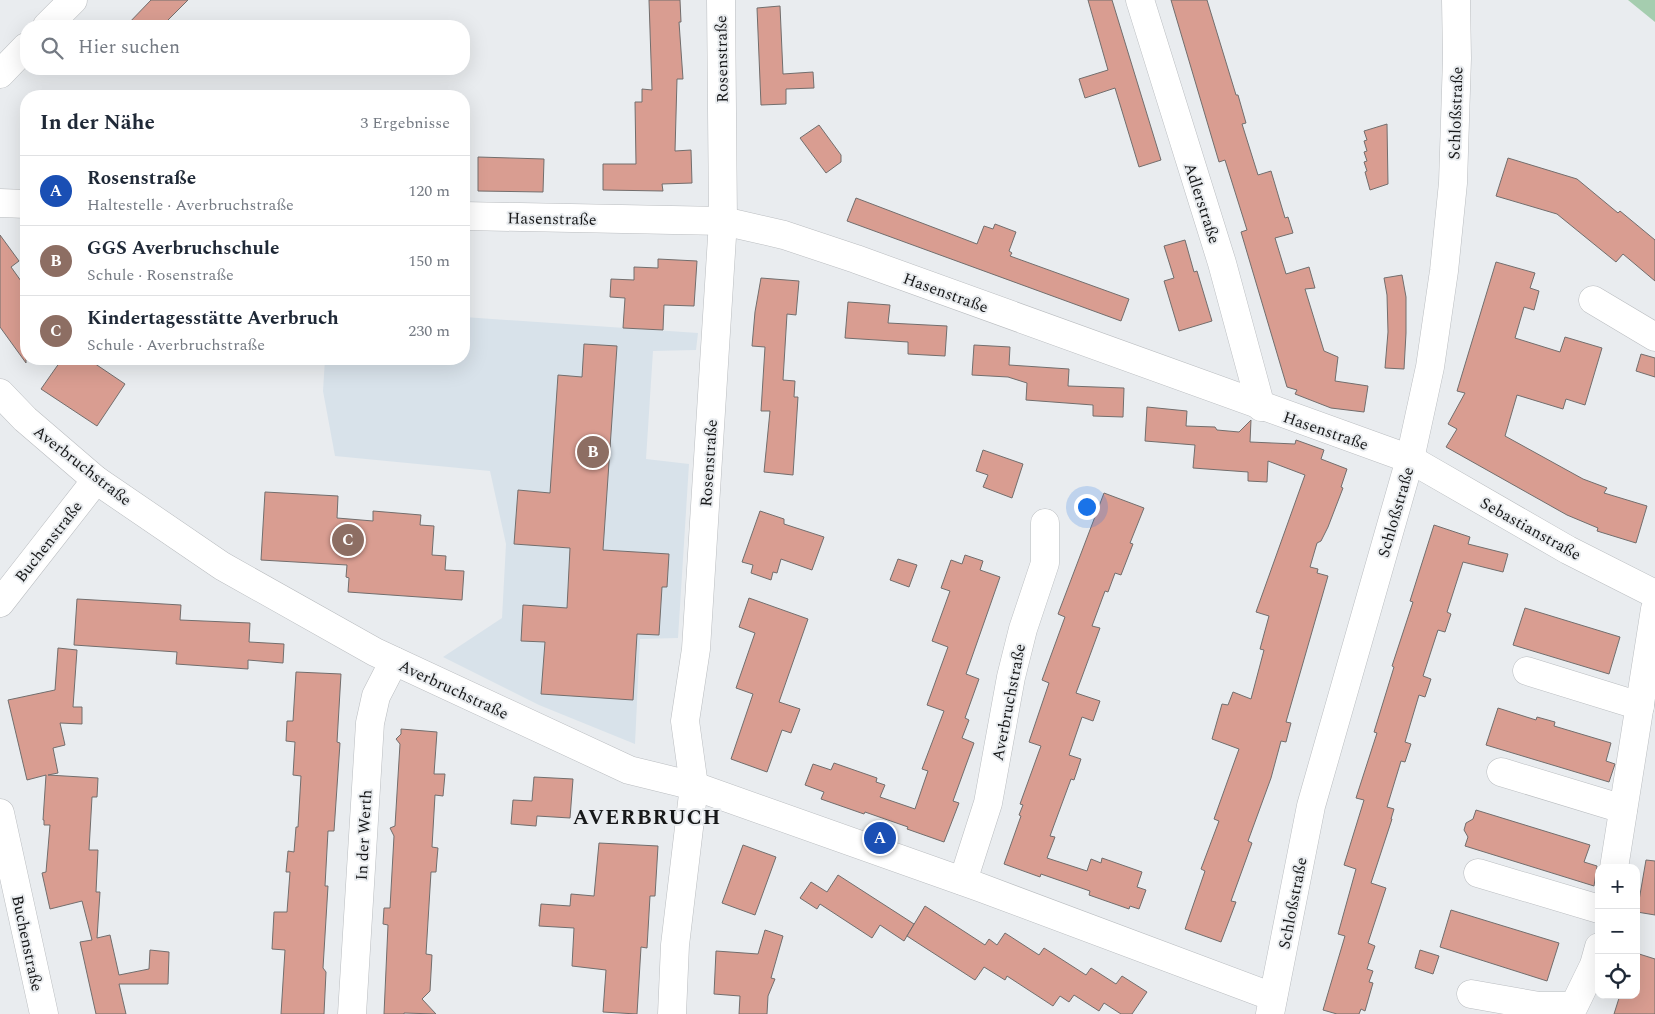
<!DOCTYPE html>
<html lang="de">
<head>
<meta charset="utf-8">
<style>
	body { margin:0; font-family:Spectral,serif; background:#f2f2f3; color:#1f2937 }
	.controls { position:absolute; right:15px; bottom:15px; display:grid; overflow:hidden; border-radius:10px; box-shadow:0 5px 20px #0002 }
	.controls button { width:45px; height:45px; display:grid; place-items:center; padding:0; border:0; border-bottom:1px solid #e0e1e3; background:#fff; color:#1f2937; font:25px sans-serif }
	.you { position:absolute; left:1086px; top:506px; width:18px; height:18px; margin:-12px; border:4px solid #fff; border-radius:50%; background:#1a73e8; box-shadow:0 0 0 8px #1a73e833 }
	.badge { display:grid; place-items:center; width:32px; height:32px; border-radius:50%; background:#0b8043; color:#fff; font-size:16px; font-weight:700 }
	.pin { position:absolute; translate:-50% -50%; border:2px solid #fff; box-shadow:0 1px 5px #0006 }
	.list { margin:0; padding:0; list-style:none }
	h2 { display:flex; justify-content:space-between; align-items:center; height:65px; margin:0; padding:0 20px; font-size:21px }
	h2 small { font-size:16px; font-weight:400; color:#747a83 }
	.list li { display:grid; grid-template-columns:32px 1fr auto; gap:15px; align-items:center; box-sizing:border-box; height:70px; padding:0 20px; border-top:1px solid #e0e1e3 }
	.list b { display:block; font-size:19px; white-space:nowrap }
	.list p { margin:0; font-size:16px; white-space:nowrap; color:#747a83 }
	.list em { font-size:16px; font-style:normal; color:#747a83 }
	.icon { flex:none; width:28px; height:28px; fill:none; stroke:currentColor; stroke-width:2; stroke-linecap:round; stroke-linejoin:round }
	.map { position:relative; flex:none; width:1655px; height:1014px; overflow:hidden }
	.search { position:absolute; background:#fff; box-shadow:0 5px 20px #0002; left:20px; top:20px; width:450px; height:55px; display:flex; align-items:center; gap:12px; box-sizing:border-box; padding:0 18px; border-radius:20px; color:#747a83; font-size:19px }
	.panel { position:absolute; background:#fff; box-shadow:0 5px 20px #0002; left:20px; top:90px; width:450px; height:275px; border-radius:20px }
	.map>svg:first-child { display:block }
</style>
</head>
<body>
<div class="map">
<svg width="1655" height="1014" viewBox="0 0 1655 1014">
	<rect width="100%" height="100%" fill="#e9ecef"/>
	<path fill="#d8e2ea" d="M464 317 698 333 696 350 653 351 646 459 689 464 678 638 640 639 635 744 539 705 443 657 502 618 506 544 490 471 335 456 323 391 325 359H464Z"/>
	<path fill="#a5cdaf" d="M1628 0H1655V22Z"/>
	<g fill="#d99d91" stroke="#726e6d">
		<path d="M151 0H188L162 26H126Z"/>
		<path d="M649 0H680L681 22H679L683 79H677L675 151 691 150 692 183 662 184 663 191 603 190V164H636L635 102H642V89L652 90Z"/>
		<path d="M1088 0H1112L1161 160 1139 167 1115 88 1085 98 1079 79 1108 70Z"/>
		<path d="M1171 0H1207L1236 95H1238L1246 123 1242 124 1258 175 1271 171 1285 218 1288 217 1293 233 1275 238 1286 274 1309 267 1315 288 1305 289 1324 351 1338 357 1335 381 1368 386 1364 412 1331 408 1295 394 1297 390 1287 387 1241 232 1247 230 1225 160 1219 162Z"/>
		<path d="M780 6 783 74 813 72 814 88 786 89V104L761 105 757 8Z"/>
		<path d="M1387 124 1388 184 1370 190 1365 172 1367 171 1364 162 1367 161 1364 152 1367 151 1364 141 1367 140 1364 131Z"/>
		<path d="M819 125 841 155V162L826 173 800 138Z"/>
		<path d="M478 157 544 159 543 192 478 191Z"/>
		<path d="M1508 158 1577 179 1618 213 1620 211 1655 240V281L1623 254 1616 262 1557 214 1496 196Z"/>
		<path d="M856 198 977 244 984 226 993 229 995 224 1016 232 1009 251 1012 253 1010 256 1129 299 1121 321 847 221Z"/>
		<path d="M0 235 19 261 11 267 26 288V363L0 327Z"/>
		<path d="M1185 240 1194 272 1197 271 1212 321 1179 331 1164 281 1174 278 1164 246Z"/>
		<path d="M658 259 697 261 694 306 664 305 663 330 623 328 625 298 610 297 611 279 634 280V267L658 268Z"/>
		<path d="M1496 262 1535 273 1530 288 1539 291 1534 310 1524 307 1515 338 1560 352 1565 337 1602 348 1585 405 1566 399 1563 409 1517 395 1505 436 1583 479 1607 488 1604 493 1647 506 1636 543 1597 531 1598 528 1567 515 1446 447 1457 429 1448 424 1465 393 1457 391Z"/>
		<path d="M1402 275 1406 297V333L1404 369 1385 368 1388 332 1387 295 1384 278Z"/>
		<path d="M761 278 799 281 796 315 787 314 783 380 795 381 794 397H798L793 475 764 472 770 411H761L765 347 752 346 755 312Z"/>
		<path d="M848 302 890 305 888 323 947 326 945 356 908 354V342L845 338Z"/>
		<path d="M584 344 617 346 603 550 669 554 667 587H662L659 635 637 634 633 700 541 694 545 642 521 641 523 605 567 608 570 548 514 544 518 490 550 493 558 375 582 377Z"/>
		<path d="M974 345 1010 347 1009 365 1069 369 1068 386 1124 388 1123 417 1093 416V405L1026 400 1027 383 1008 377 972 375Z"/>
		<path d="M1641 354 1655 358V377L1636 371Z"/>
		<path d="M62 359H88L125 384 97 426 41 389Z"/>
		<path d="M1147 407 1187 411 1186 426 1215 427 1217 430 1239 432 1251 420 1250 442 1295 444 1296 440 1324 450 1321 459 1347 469 1341 487 1343 488 1328 527 1321 541 1317 543 1310 567 1318 569 1317 573 1328 576 1286 722 1291 723 1286 742 1281 741 1271 778 1248 841 1252 843 1231 901 1236 902 1221 942 1185 929 1205 871 1201 869 1219 821 1214 819 1239 749 1212 739 1222 704 1228 705 1233 692 1251 699 1264 650 1260 649 1269 616 1256 612 1305 475 1268 461 1267 482 1248 481V472L1193 468 1195 445 1145 441Z"/>
		<path d="M983 450 1023 464 1012 498 983 487 988 475 976 471Z"/>
		<path d="M265 492 338 496 337 518 373 521V511L421 515 420 525 434 526 432 555 446 556 445 570 464 571 462 600 348 592 349 578 346 577 347 565 261 560Z"/>
		<path d="M1104 493 1144 508 1130 543 1133 544 1121 575 1115 573 1108 592 1105 591 1092 626 1100 628 1076 693 1100 701 1093 721 1082 717 1069 755 1081 759 1074 780 1071 779 1050 836 1055 837 1047 858 1087 871 1091 859 1101 863 1102 858 1142 872 1137 887 1146 890 1139 909 1130 906 1129 909 1089 895 1090 891 1041 874 1040 877 1004 864 1021 816 1019 815 1023 805 1020 804 1041 746 1029 742 1049 683 1042 680 1065 617 1058 614Z"/>
		<path d="M760 511 784 519V524L824 537 812 570 781 559 777 573 773 572 771 580 751 573 753 565 742 562Z"/>
		<path d="M1434 525 1470 537 1468 544 1508 554 1503 572 1463 562 1447 612 1451 614 1445 632 1438 630 1423 676 1431 679 1425 697 1419 695 1405 742 1411 744 1405 762 1401 761 1387 807 1394 809 1391 819H1392L1371 883 1386 888 1368 943 1375 946 1367 969 1373 971 1369 982 1373 983 1365 1011 1361 1009 1359 1014H1337L1323 1010 1345 936 1338 934 1356 869 1344 865 1364 800 1356 798 1377 733 1374 732 1394 667 1392 666 1413 602 1410 601Z"/>
		<path d="M965 555 983 561 980 570 1000 577 966 674 979 679 965 718 969 720 962 738 974 743 953 801 959 803 944 842 907 829 908 827 865 812 864 814 821 799 824 792 805 785 813 764 831 770 834 763 877 778 876 782 885 785 880 797 915 809 928 771 922 769 944 711 927 705 948 647 932 641 950 591 941 588 951 560 962 564Z"/>
		<path d="M898 559 917 565 909 587 890 580Z"/>
		<path d="M749 598 808 619 779 702 800 709 791 733 782 730 767 772 731 759 753 694 736 688 755 633 739 627Z"/>
		<path d="M77 599 181 605 180 620 250 623 249 642 284 644 283 663 248 660V669L176 664 177 652 74 645Z"/>
		<path d="M1525 608 1620 637 1609 674 1513 645Z"/>
		<path d="M58 648 77 650 73 707H82V724L60 723 65 745 53 748 58 773 48 775 98 778 97 797H92L89 850H98L96 892H100L97 938 110 935 119 975 149 969 150 950 169 952 168 984H119L126 1014H96L80 942 92 940 82 901 50 909 42 873 46 872 50 825H44V820H43L46 775 27 780 8 700 55 690Z"/>
		<path d="M296 672 341 674 337 742 340 743 334 831H328L325 886H328L323 968 326 972 324 1014H281L285 950 272 949 274 912H287L290 872H286L288 851 294 852 296 827H298L301 776 293 775 295 742 286 741 287 721H293Z"/>
		<path d="M1498 708 1536 720 1537 717 1555 722 1554 726 1611 743 1606 761 1615 764 1609 782 1486 745Z"/>
		<path d="M401 729 437 732 434 774H445L443 796 435 795 432 847 438 848 437 859 436 872H431L426 954 432 955 430 991 422 999 436 1014 404 1013V1014H384L388 925 383 924 384 908H390L394 836 390 828 395 826 400 744 396 739 401 734Z"/>
		<path d="M534 777 573 779 570 818 537 816 536 826 511 824 513 800 532 801Z"/>
		<path d="M1476 810 1590 845 1584 862 1597 866 1594 886 1465 846 1468 837 1464 830 1466 823 1473 819Z"/>
		<path d="M599 843 658 846 655 896H650L647 948 641 947 637 1014 603 1012 606 970 572 966 574 928 539 926 541 904 570 906 571 894 594 896Z"/>
		<path d="M743 845 776 857 755 915 722 903Z"/>
		<path d="M1646 860 1655 861V915L1637 912Z"/>
		<path d="M838 875 914 924 904 941 880 925 872 938 820 904 817 909 800 898 811 882 827 892Z"/>
		<path d="M925 906 985 945 989 939 997 945 1005 933 1039 955 1044 948 1086 975 1091 968 1116 984 1122 976 1147 992 1132 1014H1121L1104 1003 1099 1011 1074 995 1069 1002 1060 996 1053 1006 1007 976 1005 980 984 967 975 980 907 936Z"/>
		<path d="M1451 910 1559 943 1547 981 1440 947Z"/>
		<path d="M765 930 783 936 771 978 775 979 768 996 767 1014H739L740 996 714 994 716 951 758 954Z"/>
		<path d="M1420 950 1439 956 1433 974 1415 968Z"/>
		<path d="M1636 953 1655 959V1014H1614L1620 995H1636Z"/>
	</g>
	<g fill="none" stroke-linecap="round" stroke-linejoin="round">
		<defs>
			<g id="minor">
				<path d="M1140 0 1222 263 1261 407"/>
				<path d="M47 26 73 0"/>
				<path d="M0 74 26 47"/>
				<path d="M0 203 26 204"/>
				<path d="M464 216 723 221 784 235 856 259 1410 459 1568 550 1655 594"/>
				<path d="M1593 300 1655 337"/>
				<path d="M0 393 25 419 96 480 222 566 375 652 629 770 694 786 979 887 1273 997"/>
				<path d="M0 603 96 480"/>
				<path d="M1527 671 1640 706"/>
				<path d="M1501 772 1623 809"/>
				<path d="M0 813 44 1014"/>
				<path d="M1614 868 1655 609"/>
				<path d="M1478 873 1599 909"/>
				<path d="M963 881 988 803 1011 677 1023 629 1045 563V523"/>
				<path d="M1471 994 1539 1006H1574L1594 965 1599 947"/>
				<path d="M352 1014 370 723 376 696 394 661"/>
				<path d="M672 1014 675 945 694 786 685 721 696 649 723 221 721 0"/>
				<path d="M1270 1014 1311 806 1410 459 1430 367 1444 271 1453 183 1457 58 1456 0"/>
			</g>
		</defs>
		<use href="#minor" stroke="#babdc0" stroke-width="29"/>
		<use href="#minor" stroke="#fff" stroke-width="28"/>
	</g>
	<g text-anchor="middle" stroke-width="4" stroke-linejoin="round" paint-order="stroke">
		<g font-size="16" fill="#171819" stroke="#e9ecef">
			<text transform="translate(721 59) rotate(-91)" y="6">Rosenstraße</text>
			<text transform="translate(1455 113) rotate(-88)" y="6">Schloßstraße</text>
			<text transform="translate(1203 203) rotate(72)" y="6">Adlerstraße</text>
			<text transform="translate(552 218) rotate(1)" y="6">Hasenstraße</text>
			<text transform="translate(946 292) rotate(20)" y="6">Hasenstraße</text>
			<text transform="translate(1326 430) rotate(19)" y="6">Hasenstraße</text>
			<text transform="translate(708 463) rotate(-86)" y="6">Rosenstraße</text>
			<text transform="translate(83 465) rotate(38)" y="6">Averbruchstraße</text>
			<text transform="translate(1395 512) rotate(-74)" y="6">Schloßstraße</text>
			<text transform="translate(1531 528) rotate(29)" y="6">Sebastianstraße</text>
			<text transform="translate(48 541) rotate(-52)" y="6">Buchenstraße</text>
			<text transform="translate(454 689) rotate(25)" y="6">Averbruchstraße</text>
			<text transform="translate(1008 702) rotate(-79)" y="6">Averbruchstraße</text>
			<text transform="translate(363 835) rotate(-87)" y="6">In der Werth</text>
			<text transform="translate(1292 903) rotate(-79)" y="6">Schloßstraße</text>
			<text transform="translate(28 943) rotate(78)" y="6">Buchenstraße</text>
		</g>
		<g font-size="21" font-weight="bold" letter-spacing="1" fill="#171819" stroke="#e9ecef">
			<text x="647" y="824">AVERBRUCH</text>
		</g>
	</g>
</svg>
<div class="controls">
<button>+</button>
<button>−</button>
<button><svg class="icon" aria-label="locate" viewBox="0 0 24 24"><circle cx="12" cy="12" r="6"/><path d="M12 2v4M12 18v4M2 12h4M18 12h4"/></svg></button>
</div>
<div class="you"></div>
<div class="pin badge" style="left:880px;top:838px;background:#1a4fb4">A</div>
<div class="pin badge" style="left:593px;top:452px;background:#8d6e63">B</div>
<div class="pin badge" style="left:348px;top:540px;background:#8d6e63">C</div>
<div class="search"><svg class="icon" aria-label="search" viewBox="0 0 24 24"><circle cx="10" cy="10" r="6"/><path d="M15 15l6 6"/></svg>Hier suchen</div>
<section class="panel">
<h2>In der Nähe<small>3 Ergebnisse</small></h2>
<ul class="list">
<li><span class="badge" style="background:#1a4fb4">A</span><div><b>Rosenstraße</b><p>Haltestelle · Averbruchstraße</p></div><em>120 m</em></li>
<li><span class="badge" style="background:#8d6e63">B</span><div><b>GGS Averbruchschule</b><p>Schule · Rosenstraße</p></div><em>150 m</em></li>
<li><span class="badge" style="background:#8d6e63">C</span><div><b>Kindertagesstätte Averbruch</b><p>Schule · Averbruchstraße</p></div><em>230 m</em></li>
</ul>
</section>
</div>
</body>
</html>
